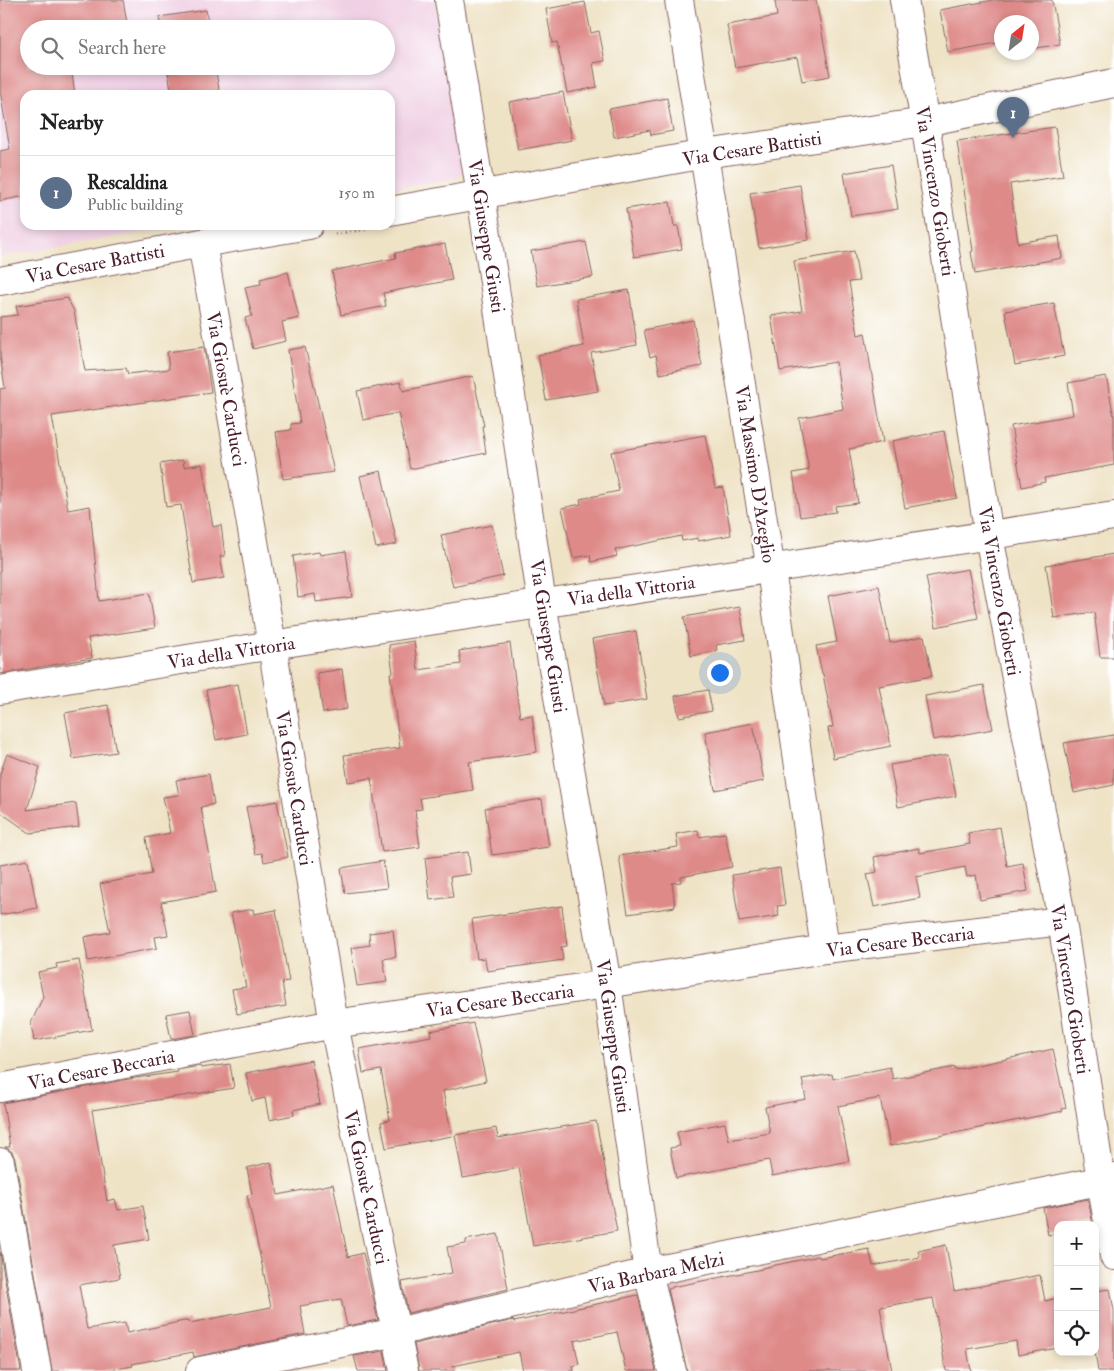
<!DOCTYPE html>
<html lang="en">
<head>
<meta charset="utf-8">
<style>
	body { margin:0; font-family:"IM FELL Double Pica",serif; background:#f2f2f2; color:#222 }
	.controls { position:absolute; right:15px; bottom:15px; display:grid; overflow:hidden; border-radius:10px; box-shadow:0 2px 8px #0003 }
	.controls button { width:45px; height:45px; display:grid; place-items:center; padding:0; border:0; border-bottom:1px solid #e0e0e0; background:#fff; color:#222; font:25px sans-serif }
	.compass { position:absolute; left:994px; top:15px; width:45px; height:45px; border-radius:50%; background:#fff; box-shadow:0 2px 8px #0003; rotate:30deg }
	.you { position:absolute; left:719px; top:672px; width:18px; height:18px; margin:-12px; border:4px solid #fff; border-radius:50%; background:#1a73e8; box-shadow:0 0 0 8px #1a73e833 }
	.badge { display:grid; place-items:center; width:32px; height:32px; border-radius:50%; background:#c8321e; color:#fff; font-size:16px; font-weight:700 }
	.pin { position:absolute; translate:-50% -41px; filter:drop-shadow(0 1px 2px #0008) }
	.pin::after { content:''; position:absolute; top:26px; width:18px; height:15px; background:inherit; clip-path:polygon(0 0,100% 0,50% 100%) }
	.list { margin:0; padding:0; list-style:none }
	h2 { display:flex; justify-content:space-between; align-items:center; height:65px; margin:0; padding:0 20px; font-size:21px }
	h2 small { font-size:16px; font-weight:400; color:#767676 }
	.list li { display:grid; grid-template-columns:32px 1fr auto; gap:15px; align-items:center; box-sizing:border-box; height:75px; padding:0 20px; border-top:1px solid #e0e0e0 }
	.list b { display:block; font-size:19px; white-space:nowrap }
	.list p { margin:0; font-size:16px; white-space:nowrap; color:#767676 }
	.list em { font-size:16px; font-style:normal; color:#767676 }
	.icon { flex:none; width:28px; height:28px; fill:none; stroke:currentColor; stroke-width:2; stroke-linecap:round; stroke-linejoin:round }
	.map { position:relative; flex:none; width:1114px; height:1371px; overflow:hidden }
	.search { position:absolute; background:#fff; box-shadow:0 2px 8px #0003; left:20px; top:20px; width:375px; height:55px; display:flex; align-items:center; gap:12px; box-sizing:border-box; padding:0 18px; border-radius:28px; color:#767676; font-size:19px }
	.panel { position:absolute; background:#fff; box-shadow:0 2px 8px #0003; left:20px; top:90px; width:375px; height:140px; border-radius:15px }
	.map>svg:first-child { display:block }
</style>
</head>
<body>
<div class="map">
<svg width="1114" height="1371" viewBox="0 0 1114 1371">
	<rect width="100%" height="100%" fill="#fff"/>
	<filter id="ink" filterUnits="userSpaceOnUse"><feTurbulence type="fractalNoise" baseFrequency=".02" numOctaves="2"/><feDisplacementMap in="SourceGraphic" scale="10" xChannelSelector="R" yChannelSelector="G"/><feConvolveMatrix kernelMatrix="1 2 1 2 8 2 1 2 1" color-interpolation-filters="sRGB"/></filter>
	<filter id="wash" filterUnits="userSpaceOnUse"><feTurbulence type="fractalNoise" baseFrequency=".0096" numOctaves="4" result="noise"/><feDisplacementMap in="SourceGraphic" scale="20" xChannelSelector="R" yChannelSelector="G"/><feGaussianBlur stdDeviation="1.12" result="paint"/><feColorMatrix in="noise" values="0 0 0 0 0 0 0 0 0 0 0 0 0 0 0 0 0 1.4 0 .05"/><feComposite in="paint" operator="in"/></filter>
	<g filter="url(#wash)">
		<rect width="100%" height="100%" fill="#efe3c6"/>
		<path fill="#f0d0e4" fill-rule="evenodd" d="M0 0H434L463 168 459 178 390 189V95H25V225H185L0 257ZM29 29H386V66H29Z"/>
		<g id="blocks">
			<g fill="#de8a89">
				<path d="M0 0H123L128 29H29V66H71L75 95H25V196L0 201V151L10 149 0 91Z"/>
				<path d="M775 0H816L830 76 802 81 797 57 735 68 727 25 777 16Z"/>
				<path d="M993 0H1052L1060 44 1032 49V22H1002V42L948 52 940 10Z"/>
				<path d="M585 2 591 33 599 31 605 61 593 63 597 87 567 93 557 42 552 43 546 9Z"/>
				<path d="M206 10 209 29H161L159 17Z"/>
				<path d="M167 66H215L220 95H172Z"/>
				<path d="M563 92 572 140 518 150 509 102Z"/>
				<path d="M667 98 673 131 651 135 650 130 614 137 609 109Z"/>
				<path d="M1055 127 1063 176 1010 184 1018 243 1059 236 1062 258 975 274 971 252 973 251 957 141Z"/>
				<path d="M891 165 898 209 851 216 844 173Z"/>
				<path d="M800 185 809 240 759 248 750 193Z"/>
				<path d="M670 202 674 226H678L682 249 634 257 626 209Z"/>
				<path d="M586 242 593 277 537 286 531 251Z"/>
				<path d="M445 244 452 280 383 293 386 306 341 315 332 271 396 258 395 253Z"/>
				<path d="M854 251 859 281 849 282 858 335 865 333 883 442 849 449 858 503 835 506 836 512 800 517 793 473 809 470 799 418 843 409 836 362 780 371 771 316 802 311 794 261Z"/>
				<path d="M288 272 299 318 282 322 286 341 253 349 245 318 252 316 245 287 261 284 260 279Z"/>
				<path d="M629 290 637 345 591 353 598 391 546 400 538 355 584 346 576 299Z"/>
				<path d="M67 298 74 311 85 371 126 368 128 374 169 369 167 352 204 347 211 392 52 416 68 510 90 506 99 601 149 593 155 628 88 638 92 658 0 674V389L5 388 0 355V317L18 315 16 306Z"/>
				<path d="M1054 303 1064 356 1015 365 1005 311Z"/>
				<path d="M693 320 702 366 660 374 656 355 650 357 644 330Z"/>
				<path d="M305 347 334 472 283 479 276 432 291 430V424L300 423 288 350Z"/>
				<path d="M473 376 484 426H482L486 453 410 469 398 413 363 420 357 391 401 382 403 391Z"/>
				<path d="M1106 376 1114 417V465L1044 478 1045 482 1022 487 1011 426 1073 415 1068 383Z"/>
				<path d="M944 431 957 498 905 508 892 441Z"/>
				<path d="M705 435 715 488 723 487 731 535 698 541V538L682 541 681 536 615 550 617 556 591 562 590 555 573 558 562 508 581 504 580 499 619 491 611 452Z"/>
				<path d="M183 460 184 467 202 464 213 527 221 525 225 556H220L224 578 193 583 181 505 166 507 160 464Z"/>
				<path d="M381 471 397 544 376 548 360 476Z"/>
				<path d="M492 525 503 576 453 587 441 535Z"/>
				<path d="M346 551 352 597 316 602 315 594 298 597 293 556 319 552 320 555Z"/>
				<path d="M1114 554V657H1100L1094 612 1054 618 1046 565Z"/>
				<path d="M968 569 978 618 936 627 926 577Z"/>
				<path d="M879 586 890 643 924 636 932 676 879 686 891 746 833 758 828 728 833 727 823 674H822L816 646 837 642 828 596Z"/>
				<path d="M740 607 745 640 716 645 717 651 691 656 684 617Z"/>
				<path d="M636 631 647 699 604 706 592 639Z"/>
				<path d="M414 641 418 670 461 664 459 651 510 643 520 717 532 715 537 752 469 762 473 790 420 798 422 809 415 810 420 847 382 852 371 778 348 782 344 755 400 748 390 673H393L389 645Z"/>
				<path d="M342 669 347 709 323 713 317 673Z"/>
				<path d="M238 684 247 734 216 740 206 690Z"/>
				<path d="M984 685 993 729 933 740 925 696Z"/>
				<path d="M708 690 712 711 679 717 675 696Z"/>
				<path d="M108 705 116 752 73 759 65 713Z"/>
				<path d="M753 723 764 781 715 790 705 732Z"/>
				<path d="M1114 735V785L1074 793 1064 743Z"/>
				<path d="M7 754 40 767 27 810 76 803 79 827 30 833 0 812V774Z"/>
				<path d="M948 755 956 796 898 807 890 765Z"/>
				<path d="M209 774 214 804 201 807 216 892 161 902 168 935 155 937 157 948 88 961 84 937 110 932 100 884 152 874 146 838 170 833 163 797 179 795 176 780Z"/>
				<path d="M542 799 549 847 492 855 485 808Z"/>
				<path d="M277 801 288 857 264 862 262 853 255 854 246 807Z"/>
				<path d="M1000 827 1007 866 1023 863 1028 891 980 900 976 875 967 877 965 867 916 877 920 898 874 907 867 874 877 872 874 857 919 848 920 853 970 844 968 833Z"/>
				<path d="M698 830 699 837 725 833 732 867 681 877V882L672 883 675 907 628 914 619 856 678 847 676 834Z"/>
				<path d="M468 852 471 874 450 877 453 897 430 900 425 858Z"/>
				<path d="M28 860 37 908 0 915V865Z"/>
				<path d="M383 861 387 888 345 893 341 868Z"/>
				<path d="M780 868 785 905 777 906 779 916 739 922 732 875Z"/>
				<path d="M562 906 567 946 561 947 563 960 487 971 485 958 477 959 472 919Z"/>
				<path d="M253 909 254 914 276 910 289 981 282 982 286 1006 237 1014 232 989 246 987 231 913Z"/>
				<path d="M393 930 396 957 383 959 387 982 357 986 351 948 370 945 369 933Z"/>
				<path d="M79 960 92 1030 34 1041 31 1023 43 997 38 972 57 968 56 964Z"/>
				<path d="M190 1010 195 1035 171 1039 166 1014Z"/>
				<path d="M473 1023 486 1081 443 1091 452 1136 386 1148 381 1122 390 1120 381 1070 363 1073 359 1049 431 1036 430 1031Z"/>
				<path d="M1053 1049 1066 1108 1062 1109 1063 1111 890 1146 880 1098 838 1106 849 1161 772 1176 769 1160 676 1178 670 1148 680 1146 677 1132 725 1123 729 1140 770 1133 765 1107 806 1099 802 1079 832 1074 833 1079 890 1067 893 1079 955 1067V1070Z"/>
				<path d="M311 1060 320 1104 293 1110 294 1115 269 1120 265 1098 252 1101 246 1073Z"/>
				<path d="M230 1064 234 1088 92 1110 107 1201 115 1199 118 1210 143 1206 149 1239 114 1245 120 1278 79 1285 87 1329 125 1323 127 1333 189 1320 190 1323 271 1307 247 1195 252 1194 247 1168 271 1162 278 1195 333 1184 348 1257 363 1253 378 1320 347 1326 341 1299 300 1306 305 1334 194 1357 193 1352 132 1364 133 1366 103 1371H52L15 1159 12 1152 5 1147H10L3 1103 122 1080 178 1072 177 1070 200 1066 201 1068Z"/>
				<path d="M596 1121 617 1231 533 1246 519 1168 463 1178 455 1135 496 1128 498 1138Z"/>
				<path d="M1088 1199 1093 1225H1058V1233L1048 1235 1043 1208Z"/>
				<path d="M498 1234 508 1289 408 1313 402 1282 452 1273 447 1247 466 1244V1240Z"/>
				<path d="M946 1245 954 1291 1040 1275 1045 1301 1058 1298V1348L1018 1355 1016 1341 967 1349 971 1371H946L933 1298 880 1307 892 1371H687L668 1289 672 1288V1287L762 1269V1268L819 1256 820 1258 869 1249 873 1266 920 1257 918 1251Z"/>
				<path d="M0 1252 21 1371H0Z"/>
				<path d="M1110 1289 1114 1310V1371H1098L1095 1352V1291Z"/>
				<path d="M638 1295 656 1371H626L617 1332 574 1341 579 1364 573 1366 574 1371H523L519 1352 453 1366 454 1371H419L414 1344 513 1320 514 1322Z"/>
				<path d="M384 1351 388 1371H358L354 1356Z"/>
			</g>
		</g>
	</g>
	<g filter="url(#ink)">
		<use href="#blocks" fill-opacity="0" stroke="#846461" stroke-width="1"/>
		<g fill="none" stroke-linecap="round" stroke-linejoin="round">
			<defs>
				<g id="minor">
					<path d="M449 0 481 195 542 603 607 984 648 1272 672 1371"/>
					<path d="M679 0 771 570 825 949"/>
					<path d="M904 0 926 129 989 536 1062 921 1101 1181 1114 1256"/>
					<path d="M390 211 705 154 925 122 1114 83"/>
					<path d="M202 243 272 645 334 1024 404 1371"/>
					<path d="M0 281 202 243 309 225"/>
					<path d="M0 690 272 645 1114 516"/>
					<path d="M0 1088 334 1024 607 984 825 949 1062 921"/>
					<path d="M0 1162 37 1371"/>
					<path d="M200 1371 397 1332 648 1272 1114 1178"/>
				</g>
			</defs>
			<use href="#minor" stroke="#846461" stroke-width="30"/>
			<path stroke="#846461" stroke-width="3" stroke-dasharray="1 4" stroke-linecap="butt" d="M335 234 368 229"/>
			<use href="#minor" stroke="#fff" stroke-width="28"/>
		</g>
	</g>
	<g text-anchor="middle" stroke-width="5" stroke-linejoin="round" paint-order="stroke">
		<g font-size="19" fill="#4a1f2b" stroke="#fff">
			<text transform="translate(752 148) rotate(-9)" y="7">Via Cesare Battisti</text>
			<text transform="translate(936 191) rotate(81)" y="7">Via Vincenzo Gioberti</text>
			<text transform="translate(487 236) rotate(81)" y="7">Via Giuseppe Giusti</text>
			<text transform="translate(95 263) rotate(-11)" y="7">Via Cesare Battisti</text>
			<text transform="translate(227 389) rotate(80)" y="7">Via Giosuè Carducci</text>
			<text transform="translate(756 474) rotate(81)" y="7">Via Massimo D'Azeglio</text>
			<text transform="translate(631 590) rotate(-8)" y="7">Via della Vittoria</text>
			<text transform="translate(1000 591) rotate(80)" y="7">Via Vincenzo Gioberti</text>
			<text transform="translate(549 636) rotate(81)" y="7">Via Giuseppe Giusti</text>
			<text transform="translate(231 652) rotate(-9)" y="7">Via della Vittoria</text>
			<text transform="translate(295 788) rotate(81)" y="7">Via Giosuè Carducci</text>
			<text transform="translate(900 941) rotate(-7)" y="7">Via Cesare Beccaria</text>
			<text transform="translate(1071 989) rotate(81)" y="7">Via Vincenzo Gioberti</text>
			<text transform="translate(500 1000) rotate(-8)" y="7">Via Cesare Beccaria</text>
			<text transform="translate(614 1036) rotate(82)" y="7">Via Giuseppe Giusti</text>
			<text transform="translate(101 1069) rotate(-11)" y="7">Via Cesare Beccaria</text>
			<text transform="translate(367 1187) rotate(78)" y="7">Via Giosuè Carducci</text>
			<text transform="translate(656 1272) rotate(-12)" y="7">Via Barbara Melzi</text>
		</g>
	</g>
</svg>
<div class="controls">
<button>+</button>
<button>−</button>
<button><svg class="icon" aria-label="locate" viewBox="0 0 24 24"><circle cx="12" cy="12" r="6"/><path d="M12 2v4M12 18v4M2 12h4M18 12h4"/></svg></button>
</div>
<svg class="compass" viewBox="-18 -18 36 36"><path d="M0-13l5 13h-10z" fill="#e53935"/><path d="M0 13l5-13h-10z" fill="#767676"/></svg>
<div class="you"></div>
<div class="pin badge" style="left:1013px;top:138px;background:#5c6f8a">1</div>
<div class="search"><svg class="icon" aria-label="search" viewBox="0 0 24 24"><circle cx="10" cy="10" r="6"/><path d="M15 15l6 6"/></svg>Search here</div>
<section class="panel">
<h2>Nearby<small></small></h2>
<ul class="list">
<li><span class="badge" style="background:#5c6f8a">1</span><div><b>Rescaldina</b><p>Public building</p></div><em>150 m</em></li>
</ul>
</section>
</div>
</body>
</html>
